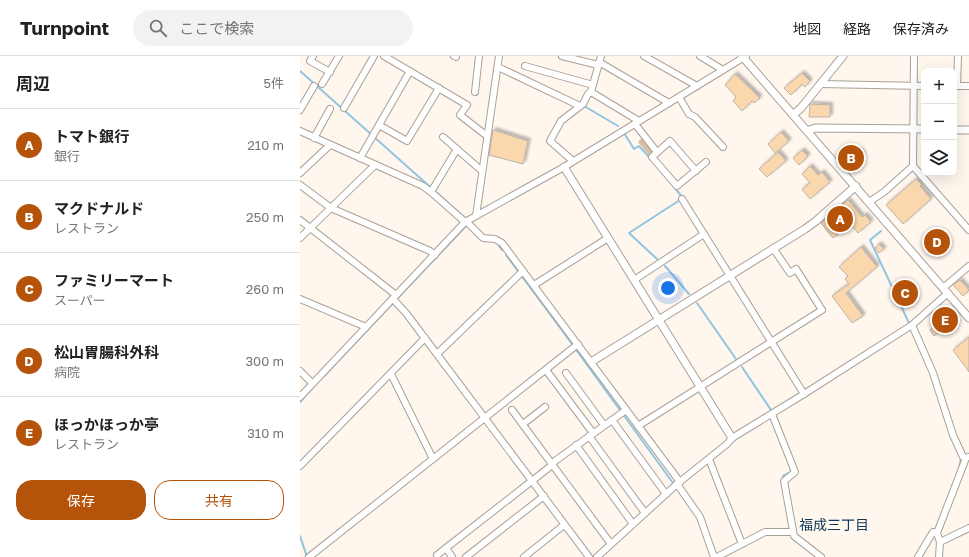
<!DOCTYPE html>
<html lang="ja">
<head>
<meta charset="utf-8">
<style>
	body { margin:0; font-family:"Golos Text","Noto Sans JP",sans-serif; background:#f2f2f2; color:#202124 }
	.controls { position:absolute; right:12px; top:12px; display:grid; overflow:hidden; border-radius:8px; box-shadow:0 4px 16px #0002 }
	.controls button { width:36px; height:36px; display:grid; place-items:center; padding:0; border:0; border-bottom:1px solid #e0e0e0; background:#fff; color:#202124; font:20px sans-serif }
	.you { position:absolute; left:368px; top:232px; width:14px; height:14px; margin:-10px; border:3px solid #fff; border-radius:50%; background:#1a73e8; box-shadow:0 0 0 6px #1a73e833 }
	.badge { display:grid; place-items:center; width:26px; height:26px; border-radius:50%; background:#b45309; color:#fff; font-size:13px; font-weight:700 }
	.pin { position:absolute; translate:-50% -50%; border:2px solid #fff; box-shadow:0 1px 4px #0006 }
	.list { margin:0; padding:0; list-style:none }
	h2 { display:flex; justify-content:space-between; align-items:center; height:52px; margin:0; padding:0 16px; font-size:17px }
	h2 small { font-size:13px; font-weight:400; color:#757577 }
	.list li { display:grid; grid-template-columns:26px 1fr auto; gap:12px; align-items:center; box-sizing:border-box; height:72px; padding:0 16px; border-top:1px solid #e0e0e0 }
	.list b { display:block; font-size:15px; white-space:nowrap }
	.list p { margin:0; font-size:13px; white-space:nowrap; color:#757577 }
	.list em { font-size:13px; font-style:normal; color:#757577 }
	.actions { display:flex; gap:8px; padding:12px 16px }
	.actions a { flex:1; padding:9px 0; border:1px solid #b45309; border-radius:16px; text-align:center; font-size:14px; color:#b45309 }
	.actions .main { background:#b45309; color:#fff }
	.icon { flex:none; width:22px; height:22px; fill:none; stroke:currentColor; stroke-width:2; stroke-linecap:round; stroke-linejoin:round }
	.map { position:relative; flex:none; width:669px; height:501px; overflow:hidden }
	header { display:flex; align-items:center; gap:24px; box-sizing:border-box; height:56px; padding:0 20px; background:#fff; border-bottom:1px solid #e0e0e0 }
	header strong { font-size:19px }
	nav { display:flex; gap:22px; margin-inline-start:auto; font-size:14px }
	.search { width:280px; height:36px; background:#f2f2f2; display:flex; align-items:center; gap:10px; box-sizing:border-box; padding:0 14px; border-radius:22px; color:#757577; font-size:15px }
	main { display:flex }
	aside { flex:1; background:#fff }
	.map>svg:first-child { display:block }
</style>
</head>
<body>
<header>
<strong>Turnpoint</strong>
<div class="search"><svg class="icon" aria-label="search" viewBox="0 0 24 24"><circle cx="10" cy="10" r="6"/><path d="M15 15l6 6"/></svg>ここで検索</div>
<nav><a>地図</a><a>経路</a><a>保存済み</a></nav>
</header>
<main>
<aside>
<h2>周辺<small>5件</small></h2>
<ul class="list">
<li><span class="badge">A</span><div><b>トマト銀行</b><p>銀行</p></div><em>210 m</em></li>
<li><span class="badge">B</span><div><b>マクドナルド</b><p>レストラン</p></div><em>250 m</em></li>
<li><span class="badge">C</span><div><b>ファミリーマート</b><p>スーパー</p></div><em>260 m</em></li>
<li><span class="badge">D</span><div><b>松山胃腸科外科</b><p>病院</p></div><em>300 m</em></li>
<li><span class="badge">E</span><div><b>ほっかほっか亭</b><p>レストラン</p></div><em>310 m</em></li>
</ul>
<div class="actions"><a class="main">保存</a><a>共有</a></div>
</aside>
<div class="map">
<svg width="669" height="501" viewBox="0 0 669 501">
	<defs>
		<filter id="shadow"><feDropShadow dx="2.5" dy="-2.5" stdDeviation="1" flood-color="#0004"/></filter>
	</defs>
	<rect width="100%" height="100%" fill="#fff6ed"/>
	<path fill="#d8bfa2" d="M343 81 354 95 349 99 338 86Z"/>
	<g fill="none" stroke-linecap="round" stroke-linejoin="round">
		<g stroke="#90c5e1" stroke-width="2">
			<path d="M0 15 165 162"/>
			<path d="M284 50 318 70"/>
			<path d="M324 77 334 93 339 90 351 103"/>
			<path d="M581 175 570 184 609 267"/>
			<path d="M199 190 202 194"/>
			<path d="M206 199 261 273 373 427"/>
			<path d="M357 203 329 177 383 142 374 131"/>
			<path d="M365 210 389 238"/>
			<path d="M397 247 436 303"/>
			<path d="M442 311 471 354"/>
			<path d="M23 321 166 170"/>
			<path d="M0 346 14 330"/>
			<path d="M659 412 661 403 660 401"/>
			<path d="M483 424V420L491 416"/>
			<path d="M0 480 7 501"/>
		</g>
	</g>
	<g fill="#fbd7ad" stroke="#bbb3aa" filter="url(#shadow)">
		<path d="M502 17 510 25 505 31 502 28 491 39 484 32Z"/>
		<path d="M435 18 460 42 454 47 452 45 442 55 433 45 436 41 425 29Z"/>
		<path d="M510 48 530 49V61H509Z"/>
		<path d="M193 74 228 85 223 108 189 99Z"/>
		<path d="M481 76 489 85 475 97 468 88Z"/>
		<path d="M502 94 508 100 499 109 493 102Z"/>
		<path d="M549 94 560 95 562 98V101L553 109 544 98Z"/>
		<path d="M478 96 486 105 467 121 459 113Z"/>
		<path d="M510 110 518 119 522 116 530 126 510 143 502 133 510 127 502 118Z"/>
		<path d="M616 123 622 129 620 130 631 143 603 168 586 149Z"/>
		<path d="M548 144 562 161 565 159 571 166 558 177 550 168 533 182 521 167Z"/>
		<path d="M579 188 584 193 579 197 575 192Z"/>
		<path d="M561 191 577 211 546 237 563 260 552 267 532 240 549 228 545 223 548 220 539 211Z"/>
		<path d="M660 224 669 234 663 240 653 229Z"/>
		<path d="M602 225 613 238 606 245 595 232Z"/>
		<path d="M644 257 651 266 634 280 630 274 641 264 639 262Z"/>
		<path d="M669 281V316L653 294Z"/>
	</g>
	<g fill="none" stroke-linecap="round" stroke-linejoin="round">
		<defs>
			<g id="minor">
				<path d="M13 0 10 5 30 16"/>
				<path d="M84 0 167 49 160 59 187 80"/>
				<path d="M154 0 156 1"/>
				<path d="M262 0 298 9"/>
				<path d="M301 0 291 36 339 65"/>
				<path d="M344 0 397 30"/>
				<path d="M400 0 423 14"/>
				<path d="M614 0 613 110 669 174"/>
				<path d="M299 6 369 47"/>
				<path d="M225 10 293 29"/>
				<path d="M198 11 280 50"/>
				<path d="M22 28 39 0"/>
				<path d="M520 28 624 30"/>
				<path d="M655 30H669"/>
				<path d="M657 30 658 0"/>
				<path d="M175 36 179 0"/>
				<path d="M379 41 389 58 395 61 423 91"/>
				<path d="M44 52 74 0"/>
				<path d="M0 54 14 30"/>
				<path d="M335 68 357 96"/>
				<path d="M79 69 107 85 139 32"/>
				<path d="M0 75 123 130 131 136 165 166"/>
				<path d="M143 81 182 115"/>
				<path d="M14 82 30 53"/>
				<path d="M60 102 110 15"/>
				<path d="M273 105 250 85 261 65 283 48 288 38 291 36"/>
				<path d="M396 115 370 85 352 101 377 130 406 106"/>
				<path d="M0 117 30 89"/>
				<path d="M0 129 31 152 130 195 135 199"/>
				<path d="M131 136 157 93"/>
				<path d="M382 143 504 338"/>
				<path d="M569 146 584 136 613 110"/>
				<path d="M176 160 199 0"/>
				<path d="M0 164 96 239"/>
				<path d="M166 165 183 182 195 183 202 187 380 426"/>
				<path d="M0 182 75 109"/>
				<path d="M334 224 404 178"/>
				<path d="M234 229 308 182"/>
				<path d="M643 232 669 210"/>
				<path d="M0 243 66 271"/>
				<path d="M93 243 106 257 289 501"/>
				<path d="M612 269 633 317 653 379 663 401 666 402"/>
				<path d="M137 298 223 215"/>
				<path d="M246 314 293 377"/>
				<path d="M0 315 12 327"/>
				<path d="M266 317 304 369"/>
				<path d="M91 318 133 403"/>
				<path d="M0 341 165 166 264 111 446 0"/>
				<path d="M212 354 311 488"/>
				<path d="M472 358 495 416 484 425 494 480 521 501"/>
				<path d="M312 364 366 438"/>
				<path d="M223 368 245 351"/>
				<path d="M338 370 522 254 496 213 490 217 473 192"/>
				<path d="M289 380 345 457"/>
				<path d="M276 389 333 468"/>
				<path d="M409 403 442 488"/>
				<path d="M0 410 125 282"/>
				<path d="M377 428 400 461 414 501"/>
				<path d="M640 486 669 472"/>
				<path d="M146 492 152 501"/>
				<path d="M137 499 251 410 255 405 326 354"/>
				<path d="M9 501 278 288"/>
				<path d="M166 501 244 440"/>
				<path d="M224 501 264 469"/>
				<path d="M297 501 377 428 427 388 432 382 504 338 612 269 648 237"/>
				<path d="M417 501 465 476H493"/>
				<path d="M618 501 633 476 637 477"/>
				<path d="M639 501 640 486 637 477 666 402 668 401"/>
			</g>
			<g id="tertiary">
				<path d="M442 0 669 262"/>
				<path d="M493 59 501 52 543 0"/>
				<path d="M654 74H669"/>
				<path d="M507 75 515 72 624 73"/>
				<path d="M264 111 432 382"/>
				<path d="M291 306 505 173 516 165 556 130"/>
			</g>
		</defs>
		<use href="#minor" stroke="#a8a198" stroke-width="8"/>
		<use href="#tertiary" stroke="#a8a198" stroke-width="9"/>
		<use href="#minor" stroke="#fff" stroke-width="6"/>
		<use href="#tertiary" stroke="#fff" stroke-width="7"/>
	</g>
	<g text-anchor="middle" stroke-width="3.5" stroke-linejoin="round" paint-order="stroke">
		<g font-size="14" fill="#0c385d" stroke="#fff6ed">
			<text x="534" y="474">福成三丁目</text>
		</g>
	</g>
</svg>
<div class="controls">
<button>+</button>
<button>−</button>
<button><svg class="icon" aria-label="layers" viewBox="0 0 24 24"><path d="M12 4l9 5-9 5-9-5zM3 14l9 5 9-5"/></svg></button>
</div>
<div class="you"></div>
<div class="pin badge" style="left:540px;top:163px">A</div>
<div class="pin badge" style="left:551px;top:102px">B</div>
<div class="pin badge" style="left:605px;top:237px">C</div>
<div class="pin badge" style="left:637px;top:186px">D</div>
<div class="pin badge" style="left:645px;top:264px">E</div>
</div>
</main>
</body>
</html>
